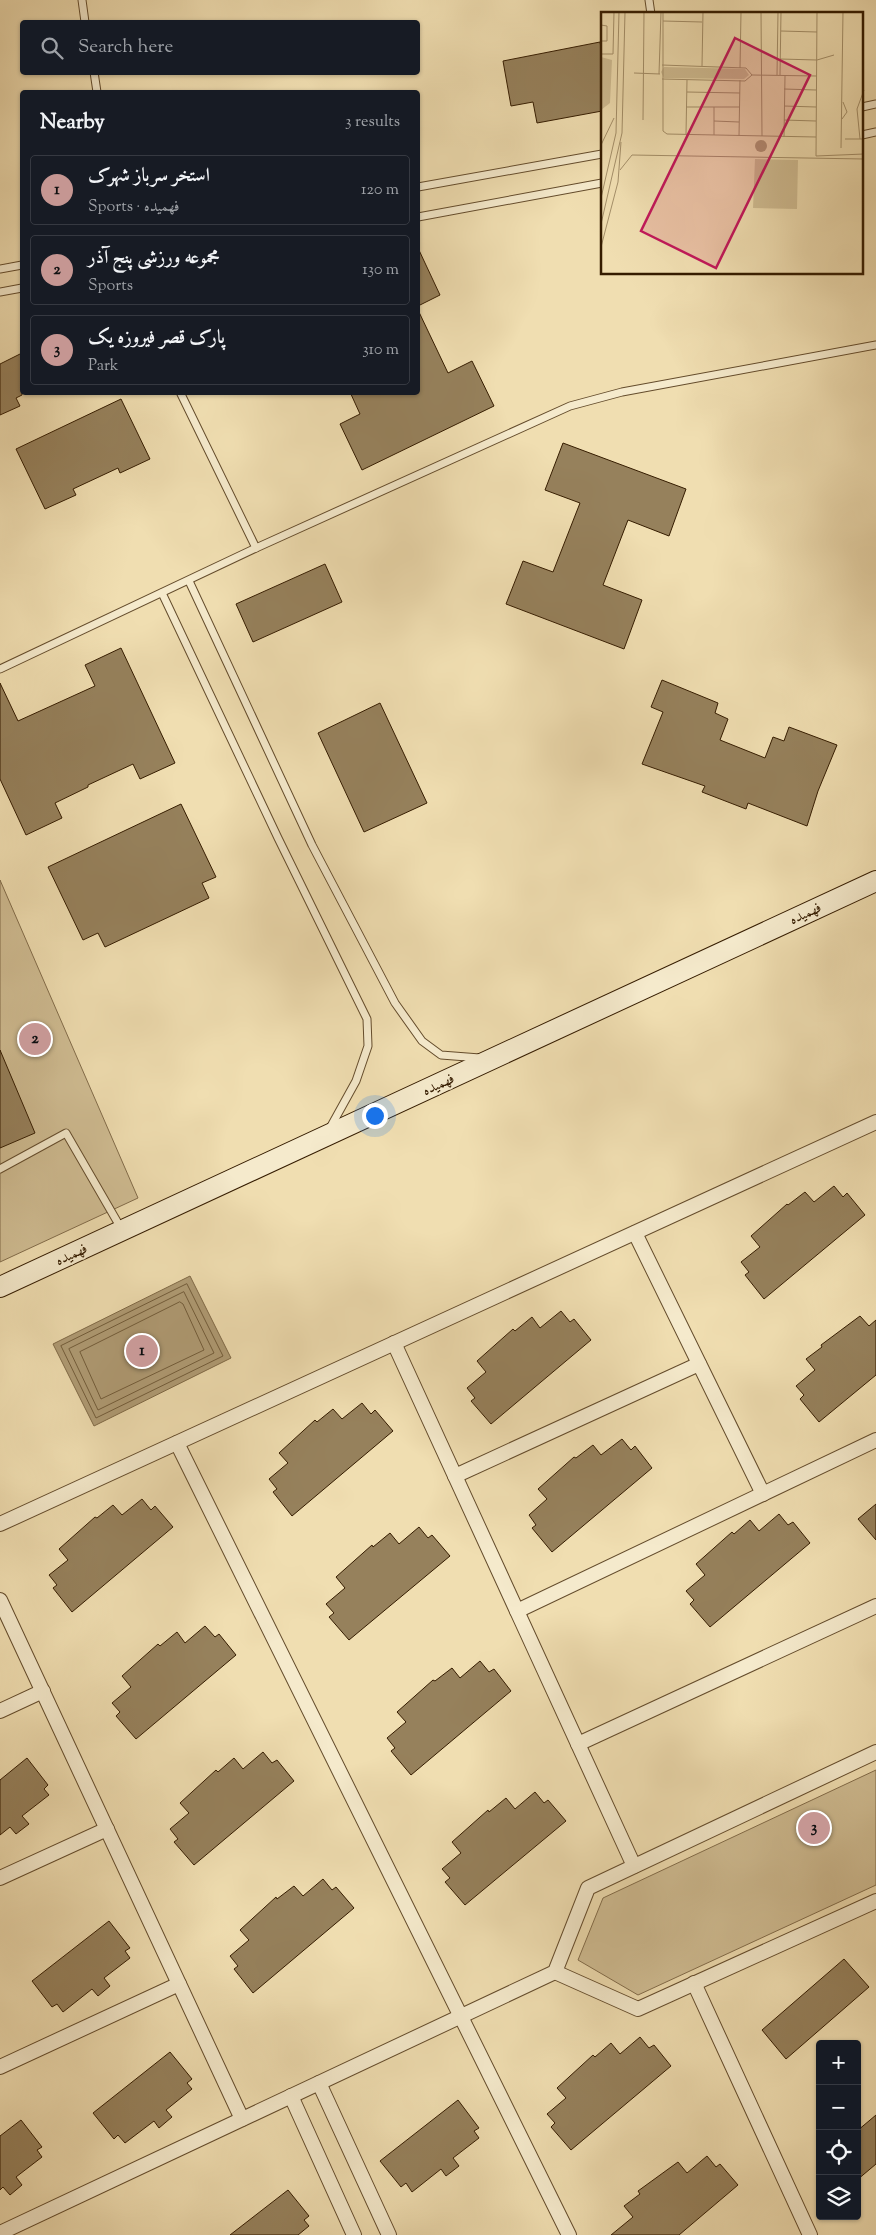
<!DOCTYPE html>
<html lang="en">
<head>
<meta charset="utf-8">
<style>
	body { margin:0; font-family:"Sorts Mill Goudy",Amiri,serif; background:#20242c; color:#f1f3f6 }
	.controls { position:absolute; right:15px; bottom:15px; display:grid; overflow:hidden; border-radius:5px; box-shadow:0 1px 4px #0004 }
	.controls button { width:45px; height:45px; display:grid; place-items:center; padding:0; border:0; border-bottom:1px solid #363941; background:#171b24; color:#f1f3f6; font:25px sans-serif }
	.you { position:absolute; left:374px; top:1115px; width:18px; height:18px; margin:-12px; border:4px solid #fff; border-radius:50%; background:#1a73e8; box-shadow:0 0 0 8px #1a73e833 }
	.badge { display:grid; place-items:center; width:32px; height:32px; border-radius:50%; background:#c59692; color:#111; font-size:16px; font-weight:700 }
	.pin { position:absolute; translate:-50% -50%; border:2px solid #fff; box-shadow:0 1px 5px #0006 }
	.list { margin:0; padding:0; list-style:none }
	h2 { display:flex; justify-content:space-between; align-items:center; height:65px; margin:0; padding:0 20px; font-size:21px }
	h2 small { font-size:16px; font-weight:400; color:#9ea1a6 }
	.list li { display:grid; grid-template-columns:32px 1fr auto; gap:15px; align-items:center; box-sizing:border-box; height:70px; margin:0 10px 10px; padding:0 10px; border:1px solid #363941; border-radius:5px }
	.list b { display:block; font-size:19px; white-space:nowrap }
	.list p { margin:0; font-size:16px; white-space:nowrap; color:#9ea1a6 }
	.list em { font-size:16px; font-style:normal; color:#9ea1a6 }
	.icon { flex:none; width:28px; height:28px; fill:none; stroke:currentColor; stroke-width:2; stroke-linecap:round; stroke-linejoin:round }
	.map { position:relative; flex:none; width:876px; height:2235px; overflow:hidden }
	.search { position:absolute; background:#171b24; box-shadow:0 1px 4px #0004; left:20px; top:20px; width:400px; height:55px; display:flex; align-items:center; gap:12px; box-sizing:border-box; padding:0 18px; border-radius:5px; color:#9ea1a6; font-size:19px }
	.panel { position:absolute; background:#171b24; box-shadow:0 1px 4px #0004; left:20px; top:90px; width:400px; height:305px; border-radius:5px }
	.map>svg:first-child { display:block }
</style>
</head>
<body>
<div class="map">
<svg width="876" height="2235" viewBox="0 0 876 2235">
	<rect width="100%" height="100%" fill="#f0deb1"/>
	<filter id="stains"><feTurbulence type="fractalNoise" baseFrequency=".004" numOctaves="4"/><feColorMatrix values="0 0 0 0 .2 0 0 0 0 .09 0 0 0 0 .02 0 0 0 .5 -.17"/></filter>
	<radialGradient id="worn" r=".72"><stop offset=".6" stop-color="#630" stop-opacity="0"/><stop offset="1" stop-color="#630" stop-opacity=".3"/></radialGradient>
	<g fill="#d0bd93" stroke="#826c4a">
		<path d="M0 880 138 1198 0 1262Z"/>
		<path d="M876 1770V1885L638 1995 578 1960 603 1898Z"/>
	</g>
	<path fill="#b09c75" stroke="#7f6946" d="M190 1276 231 1358 94 1426 53 1344Z"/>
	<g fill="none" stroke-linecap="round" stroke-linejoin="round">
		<g stroke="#725c3a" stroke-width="1">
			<path d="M187 1284 223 1356 96 1418 61 1346Z"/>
			<path d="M184 1292 214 1353 98 1410 69 1349Z"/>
			<path d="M180 1302 183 1304 204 1350 101 1399 80 1352Z"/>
		</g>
	</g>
	<g fill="#96815c" stroke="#351c00">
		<path d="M600 42 602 54V111L537 123 533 102 511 106 503 61Z"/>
		<path d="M418 248 440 295 418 306Z"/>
		<path d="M418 310 448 373 472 361 494 406 362 470 340 424 360 414 350 392H418Z"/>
		<path d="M22 353V395L16 398 20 406 0 415V364Z"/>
		<path d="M121 399 150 459 120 473 118 468 73 489 76 495 45 509 16 449Z"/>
		<path d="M563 443 686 489 669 536 628 520 603 585 642 600 624 649 506 604 523 561 553 572 580 503 545 490Z"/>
		<path d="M325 564 342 602 253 642 236 604Z"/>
		<path d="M121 648 175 763 140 779 133 764 88 785V787L55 803 62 818 26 835 0 779V683L18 721 95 686 85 665Z"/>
		<path d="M662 680 718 703 715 713 728 719 720 740 765 758 773 737 784 741 789 727 837 745 818 791 807 826 748 803 746 809 702 792 705 786 642 764 663 712 651 707Z"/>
		<path d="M380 703 427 803 364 832 318 733Z"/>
		<path d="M181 804 216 877 202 883 209 898 105 947 98 933 83 940 48 867Z"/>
		<path d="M0 1050 35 1133 0 1148Z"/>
		<path d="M834 1186 843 1197 847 1193 865 1215 764 1299 745 1275 749 1272 741 1262 760 1247 751 1236 787 1204 788 1205 805 1192 814 1202Z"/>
		<path d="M561 1311 570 1322 574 1319 591 1340 491 1424 471 1401 475 1398 467 1388 486 1372 477 1361 513 1329 515 1331 532 1317 540 1328Z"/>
		<path d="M860 1316 869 1326 876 1320V1375L819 1422 800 1399 804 1395 796 1386 815 1370 806 1359 822 1347 821 1345Z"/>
		<path d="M362 1403 371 1414 375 1410 393 1431 292 1516 273 1492 277 1489 269 1479 288 1463 279 1453 315 1420 317 1422 333 1409 342 1419Z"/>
		<path d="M622 1439 631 1450 635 1446 652 1468 552 1552 532 1528 536 1525 529 1515 547 1499 538 1489 574 1457 576 1458 593 1445 601 1455Z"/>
		<path d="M142 1499 151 1510 155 1506 173 1527 72 1612 53 1588 57 1585 49 1575 68 1560 59 1549 95 1517 97 1518 113 1505 122 1515Z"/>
		<path d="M876 1504V1540L858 1519Z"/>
		<path d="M779 1514 788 1525 793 1522 810 1543 710 1627 690 1604 694 1600 686 1591 705 1575 696 1564 732 1532 734 1534 750 1520 759 1531Z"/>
		<path d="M419 1527 428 1538 432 1535 450 1556 349 1640 329 1617 334 1613 326 1604 345 1588 336 1577 372 1545 373 1547 390 1533 399 1544Z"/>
		<path d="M205 1626 215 1637 219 1634 236 1655 136 1739 116 1716 120 1712 112 1703 131 1687 122 1676 158 1644 160 1646 177 1632 185 1643Z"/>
		<path d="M480 1661 489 1672 494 1669 511 1691 411 1775 391 1751 395 1748 387 1738 406 1722 397 1712 433 1680 435 1681 452 1668 460 1678Z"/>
		<path d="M263 1752 272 1763 277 1760 294 1781 194 1865 174 1842 178 1839 170 1829 189 1813 180 1803 216 1770 218 1772 234 1758 243 1769Z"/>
		<path d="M27 1758 48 1785 44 1789 49 1795 22 1816 29 1824 16 1834 10 1827 0 1835V1780Z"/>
		<path d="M535 1792 544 1803 548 1800 566 1821 465 1905 445 1882 450 1878 442 1869 461 1853 452 1842 488 1810 489 1812 506 1798 515 1809Z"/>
		<path d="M323 1879 332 1890 336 1887 354 1908 253 1993 234 1969 238 1966 230 1956 249 1940 240 1930 276 1897 277 1899 294 1886 303 1896Z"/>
		<path d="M109 1921 130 1948 125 1951 130 1958 104 1978 110 1986 98 1996 92 1989 63 2012 57 2004 52 2007 32 1981Z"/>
		<path d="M844 1959 869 1987 786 2059 762 2030Z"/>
		<path d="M640 2037 649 2048 654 2045 671 2066 571 2150 551 2127 555 2123 547 2114 566 2098 557 2088 593 2055 595 2057 611 2043 620 2054Z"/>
		<path d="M170 2052 192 2079 187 2083 192 2089 166 2110 172 2117 159 2128 154 2121 125 2143 118 2135 114 2139 93 2113Z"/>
		<path d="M458 2100 479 2128 474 2131 479 2138 453 2158 459 2166 446 2176 441 2169 412 2192 406 2183 401 2187 380 2161Z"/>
		<path d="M876 2115V2164L857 2180V2131Z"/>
		<path d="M21 2120 42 2147 37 2150 42 2157 16 2177 22 2185 10 2195 3 2187 0 2190V2136Z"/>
		<path d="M707 2156 716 2167 720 2164 738 2185 679 2235H611L633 2217 624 2206 640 2194 638 2191 678 2162 687 2173Z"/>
		<path d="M288 2190 309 2216 304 2220 309 2226 298 2235H230Z"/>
	</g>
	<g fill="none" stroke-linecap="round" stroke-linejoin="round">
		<defs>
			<g id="lane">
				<path d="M82 0 85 22"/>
				<path d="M649 0 651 14"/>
				<path d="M94 72 97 92"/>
				<path d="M862 107 876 104"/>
				<path d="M862 135 876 132"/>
				<path d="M418 187 602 154"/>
				<path d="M418 217 602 183"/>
				<path d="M0 269 22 265"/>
				<path d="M0 292 22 288"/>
				<path d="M180 392 256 548"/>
				<path d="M189 581 312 845 395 1003 422 1041 441 1055 480 1058"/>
				<path d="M162 593 278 838 367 1019 368 1046 356 1081 330 1128"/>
				<path d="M0 669 256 548 570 406 622 392 876 345"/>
				<path d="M0 1169 66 1133 122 1230"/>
			</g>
			<g id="street">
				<path d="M635 1233 763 1494"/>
				<path d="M394 1343 634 1866"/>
				<path d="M177 1443 569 2235"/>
				<path d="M455 1476 699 1364"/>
				<path d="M0 1524 876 1122"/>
				<path d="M0 1600 242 2119"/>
				<path d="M517 1611 876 1440"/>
				<path d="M0 1711 43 1691"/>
				<path d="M578 1744 876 1606"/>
				<path d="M0 1878 107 1829"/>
				<path d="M555 1972 638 2009 876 1901"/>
				<path d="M694 1983 810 2235"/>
				<path d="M0 2067 179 1984"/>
				<path d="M319 2083 389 2235"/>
				<path d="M291 2096 354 2235"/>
				<path d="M0 2233 555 1972 588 1888 876 1752"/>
			</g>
			<path id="secondary" d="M0 1287 876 881"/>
		</defs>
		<use href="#lane" stroke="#644c2c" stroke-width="9"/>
		<use href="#street" stroke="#644c2c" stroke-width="16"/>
		<use href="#secondary" stroke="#351c00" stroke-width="22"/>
		<use href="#lane" stroke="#f5eacc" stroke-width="7"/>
		<use href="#street" stroke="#f5eacc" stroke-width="14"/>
		<use href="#secondary" stroke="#f5eacc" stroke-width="20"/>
	</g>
	<g text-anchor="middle" stroke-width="4" stroke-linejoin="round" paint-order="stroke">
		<g font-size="15" fill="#351c00" stroke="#f5eacc">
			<text transform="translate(805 913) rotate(-25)" y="5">فهمیده</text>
			<text transform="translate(438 1084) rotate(-25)" y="5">فهمیده</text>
			<text transform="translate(71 1254) rotate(-25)" y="5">فهمیده</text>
		</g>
	</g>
	<g transform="translate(601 12)">
		<rect width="262" height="262" fill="#f0deb1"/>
		<path d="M0 45 11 48 9 91 0 98ZM63 55 144 57 148 63 143 67 63 66 60 60ZM154 147 197 148 196 197 152 196Z" fill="#d0bd93"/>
		<path d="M154 134a6 6 0 1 1 12 0a6 6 0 1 1-12 0Z" fill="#b09c75"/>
		<path fill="none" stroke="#a5906a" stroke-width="1" d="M62 0V119L66 122 215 125M160 0 161 124M62 9 101 10M0 13 6 14V29H0M180 19 216 20M0 42H12L13 0M179 47 216 48 233 43M61 53 145 56 151 63M101 54 102 0M139 56 140 0M33 61 59 62M58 62 60 0M176 63 177 0M179 63 180 0M61 67 144 69 151 63 216 64M183 77 215 78M86 80 139 81M183 94 215 95M86 95H139M113 95V123M241 107 246 100 242 90M42 108 43 0M183 108 215 109M113 109 138 110M85 122 86 68M138 124 139 68M183 125 184 64M244 127H263M259 127 256 97 263 78M0 133 13 106M240 136 242 0M31 143 263 147M215 144 216 0M215 144 263 142M19 158 31 143M0 186 15 121 18 0M0 212 21 121 24 0M0 235 17 170 20 130"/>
		<path fill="#c2185b" fill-opacity="0.15" stroke="#c2185b" stroke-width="2.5" d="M134 26 209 63 115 256 40 219Z"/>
		<rect width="262" height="262" fill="none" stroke="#351c00" stroke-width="2.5"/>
	</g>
	<rect width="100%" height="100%" filter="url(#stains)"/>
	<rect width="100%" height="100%" fill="url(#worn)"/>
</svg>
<div class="controls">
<button>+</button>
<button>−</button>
<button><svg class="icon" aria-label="locate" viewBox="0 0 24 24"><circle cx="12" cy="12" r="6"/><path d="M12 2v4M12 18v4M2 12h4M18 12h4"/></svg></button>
<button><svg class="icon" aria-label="layers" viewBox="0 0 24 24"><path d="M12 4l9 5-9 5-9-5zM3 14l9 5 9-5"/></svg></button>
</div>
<div class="you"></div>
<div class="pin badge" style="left:142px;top:1351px">1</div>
<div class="pin badge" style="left:35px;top:1039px">2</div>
<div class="pin badge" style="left:814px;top:1828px">3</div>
<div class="search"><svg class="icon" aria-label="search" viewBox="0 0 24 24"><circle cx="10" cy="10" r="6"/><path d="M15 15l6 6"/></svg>Search here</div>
<section class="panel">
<h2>Nearby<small>3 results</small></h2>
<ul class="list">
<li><span class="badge">1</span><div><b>استخر سرباز شهرک</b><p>Sports · فهمیده</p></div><em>120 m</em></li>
<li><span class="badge">2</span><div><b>مجموعه ورزشی پنج آذر</b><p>Sports</p></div><em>130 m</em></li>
<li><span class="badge">3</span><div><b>پارک قصر فیروزه یک</b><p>Park</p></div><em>310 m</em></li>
</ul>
</section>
</div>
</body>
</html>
